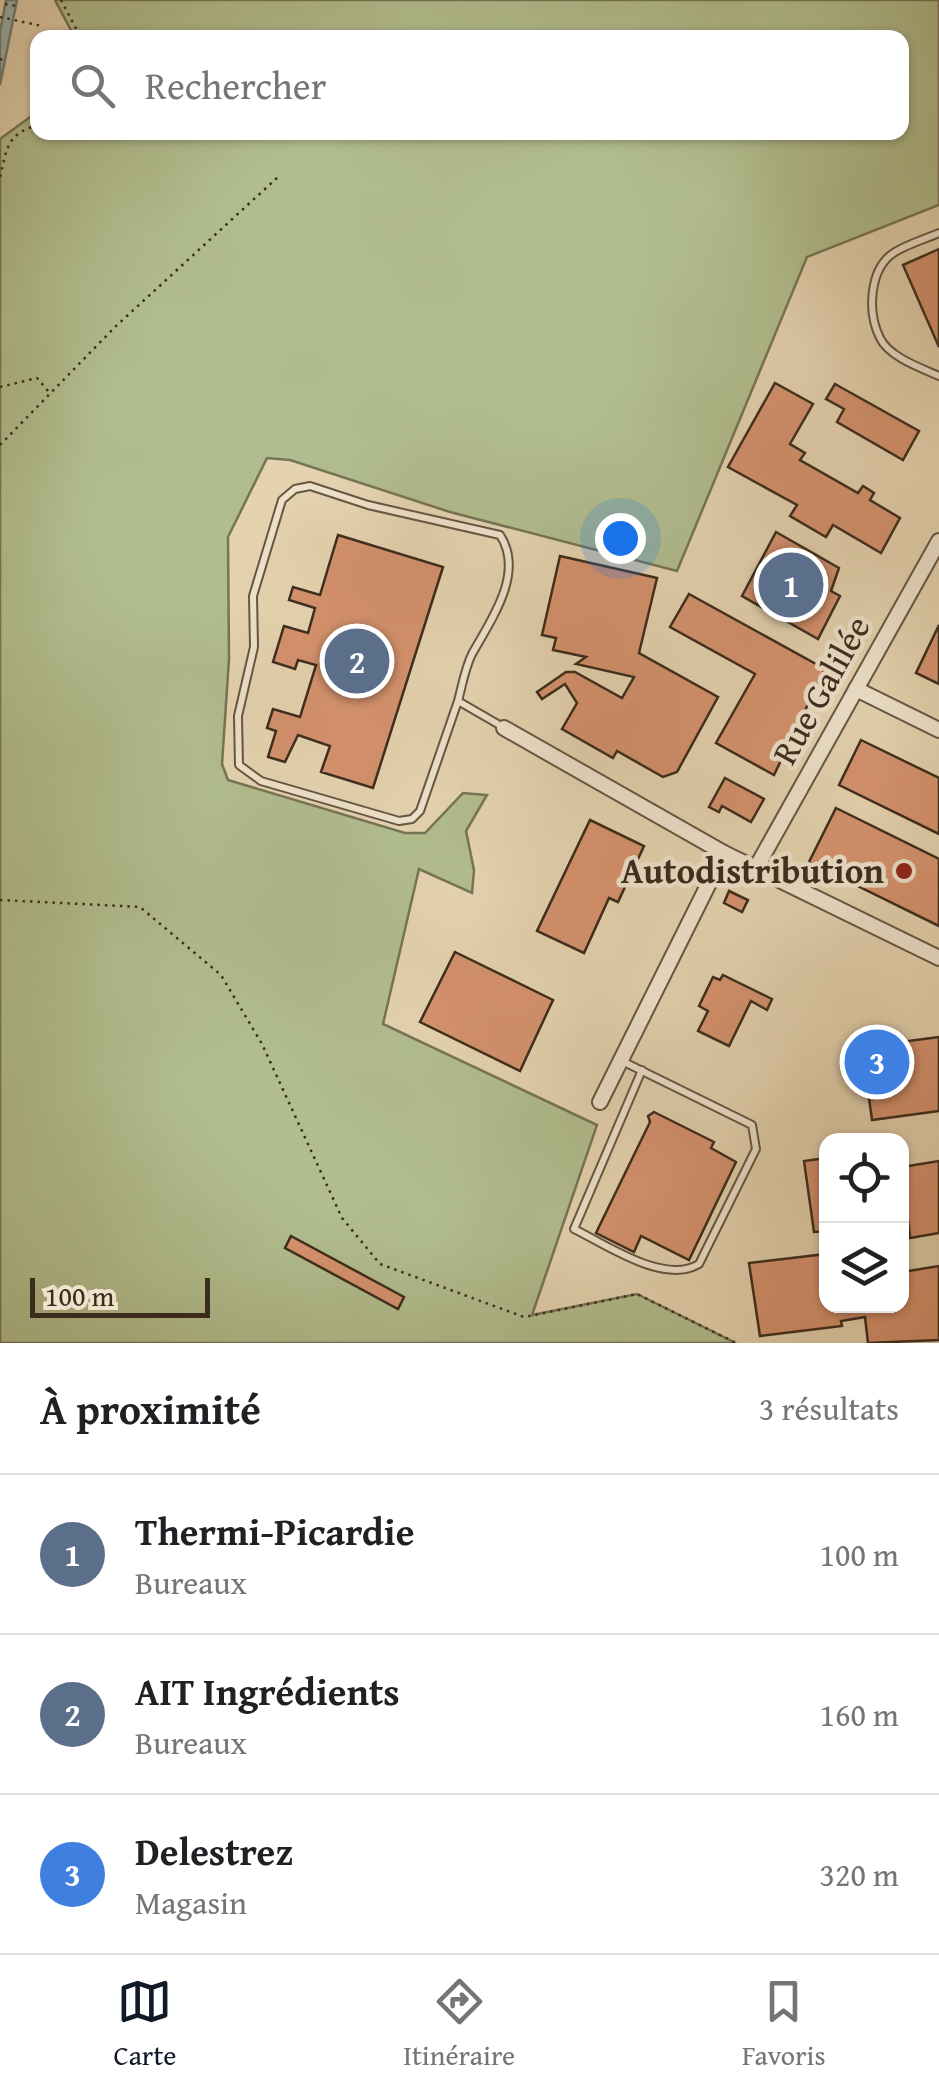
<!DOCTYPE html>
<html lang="fr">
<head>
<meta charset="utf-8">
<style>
	body { margin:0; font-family:"Gentium Book Plus",serif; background:#f2f2f2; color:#202124 }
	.controls { position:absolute; right:30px; bottom:30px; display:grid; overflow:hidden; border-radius:20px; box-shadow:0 2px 8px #0004 }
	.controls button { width:90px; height:90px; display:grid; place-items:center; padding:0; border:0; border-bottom:2px solid #e0e0e0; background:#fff; color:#202124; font:50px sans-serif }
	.scale { position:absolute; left:30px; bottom:25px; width:180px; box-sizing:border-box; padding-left:10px; border:5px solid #3b2c1d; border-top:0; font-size:28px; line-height:35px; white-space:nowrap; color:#3b2c1d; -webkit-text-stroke:8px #eee2cc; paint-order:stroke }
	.you { position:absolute; left:620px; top:538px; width:35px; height:35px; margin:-25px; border:8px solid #fff; border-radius:50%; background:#1a73e8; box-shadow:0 0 0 15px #1a73e833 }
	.badge { display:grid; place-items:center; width:65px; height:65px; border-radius:50%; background:#111827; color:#fff; font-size:32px; font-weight:700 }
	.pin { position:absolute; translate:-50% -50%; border:5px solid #fff; box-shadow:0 2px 10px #0006 }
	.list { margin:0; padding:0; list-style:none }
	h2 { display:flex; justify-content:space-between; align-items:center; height:130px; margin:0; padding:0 40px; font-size:42px }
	h2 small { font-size:32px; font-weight:400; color:#757577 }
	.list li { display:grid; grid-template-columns:65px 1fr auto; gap:30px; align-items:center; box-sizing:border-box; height:160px; padding:0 40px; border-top:2px solid #e0e0e0 }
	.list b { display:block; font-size:38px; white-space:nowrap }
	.list p { margin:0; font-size:32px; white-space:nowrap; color:#757577 }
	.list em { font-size:32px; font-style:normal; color:#757577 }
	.icon { flex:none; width:55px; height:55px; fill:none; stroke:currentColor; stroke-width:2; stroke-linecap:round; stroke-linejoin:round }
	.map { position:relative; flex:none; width:939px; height:1343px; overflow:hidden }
	.search { position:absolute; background:#fff; box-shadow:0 2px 8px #0004; left:30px; right:30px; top:30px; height:110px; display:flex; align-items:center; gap:25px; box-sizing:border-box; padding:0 35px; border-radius:20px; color:#757577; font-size:38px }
	.sheet { height:610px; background:#fff }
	nav { display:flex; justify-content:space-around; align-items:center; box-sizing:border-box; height:140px; border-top:2px solid #e0e0e0; background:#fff; font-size:28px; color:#757577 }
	nav a { display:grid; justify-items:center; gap:5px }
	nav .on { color:#111827 }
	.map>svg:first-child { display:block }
</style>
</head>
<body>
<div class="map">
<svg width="939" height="1343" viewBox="0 0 939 1343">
	<rect width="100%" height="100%" fill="#e5d3b0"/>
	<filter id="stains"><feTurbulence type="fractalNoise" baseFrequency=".002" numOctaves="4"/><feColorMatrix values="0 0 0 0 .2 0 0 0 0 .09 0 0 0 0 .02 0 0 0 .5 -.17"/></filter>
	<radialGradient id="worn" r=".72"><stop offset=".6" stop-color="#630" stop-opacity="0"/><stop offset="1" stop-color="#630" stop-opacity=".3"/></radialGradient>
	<path fill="#b1bd8e" stroke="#767456" stroke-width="2.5" d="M55 0H939V205L807 257 677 571 450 512 290 460 267 458 228 537 229 659 222 764 228 780 405 833H425L463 793 487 795 466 831 474 870 472 893 419 869 383 1024 597 1125 532 1315 637 1294 736 1343H0V139L37 112 38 132H902V38H75Z"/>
	<path fill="#98b6b4" stroke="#737f78" stroke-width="2.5" d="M6 0H17L0 85V32Z"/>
	<g fill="#d5926e" stroke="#3b2c1d" stroke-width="2.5">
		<path d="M939 249V347L903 265Z"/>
		<path d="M775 383 813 404 790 444 805 453 800 460 858 493 863 486 874 493 870 500 900 518 881 553 833 525 826 537 790 516 797 505 728 467Z"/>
		<path d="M835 384 919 431 903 460 837 422 844 409 826 399Z"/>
		<path d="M776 532 839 568 831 591 840 596 818 639 742 596Z"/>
		<path d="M338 535 443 567 373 788 321 772 330 746 298 735 285 762 268 757 276 731 267 728 273 709 300 717 316 665 298 660 295 669 273 662 284 626 308 633 315 608 289 600 293 587 320 595Z"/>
		<path d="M560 556 657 578 639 653 718 697 677 772 663 777 617 751 613 758 562 729 577 703 565 684 542 699 537 692 566 672H575L622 698 634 677 576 664 586 657 553 650 556 638 542 635Z"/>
		<path d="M689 594 825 669 774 775 716 743 755 674 670 627Z"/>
		<path d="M939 625V684L916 673Z"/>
		<path d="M861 740 939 778V834L839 785Z"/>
		<path d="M725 778 764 799 751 822 722 806 719 812 709 807Z"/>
		<path d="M836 808 939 859V926L809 862Z"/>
		<path d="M590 820 644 846 618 902 609 898 584 953 537 931Z"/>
		<path d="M729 891 748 900 742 912 724 903Z"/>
		<path d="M455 952 553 1000 520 1071 420 1022Z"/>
		<path d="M723 975 772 999 767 1010 751 1001 729 1046 698 1031 708 1011 699 1006 713 977 720 980Z"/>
		<path d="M939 1037V1111L872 1120 862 1047Z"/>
		<path d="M654 1112 714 1142 711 1148 736 1162 689 1260 641 1236 634 1252 596 1233 650 1122 648 1116Z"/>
		<path d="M826 1158V1231L814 1232 804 1161Z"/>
		<path d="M939 1161V1233L910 1238 902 1167Z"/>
		<path d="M291 1236 404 1297 398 1309 285 1248Z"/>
		<path d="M826 1254V1306H902V1272L939 1266V1340L868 1343 865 1317 841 1321 842 1326 760 1336 749 1263Z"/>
	</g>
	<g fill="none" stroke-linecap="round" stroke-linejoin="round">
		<defs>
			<g id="lane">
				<path d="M939 233C925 239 908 244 895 252 869 268 867 312 880 338 889 357 921 368 939 376"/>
				<path d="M458 701 420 811 412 819 399 821 261 781 239 765 238 716 254 647 253 596 282 500 295 489 310 486 368 505 500 535C525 573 491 620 472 654 465 668 462 686 458 701L503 727"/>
				<path d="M622 1061 752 1125 756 1149 699 1264C664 1285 607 1245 574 1229L642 1070"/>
			</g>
			<g id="street">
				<path d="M856 689 939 730"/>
				<path d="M504 728 724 853 939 958"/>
				<path d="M756 868 939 541"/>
				<path d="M600 1102 724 853"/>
			</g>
		</defs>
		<use href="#lane" stroke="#665642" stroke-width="10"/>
		<use href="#street" stroke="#665642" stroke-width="18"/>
		<g stroke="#3b2c1d" stroke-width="2.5" stroke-dasharray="2.5 5" stroke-linecap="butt">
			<path d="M61 0 81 38"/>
			<path d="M5 4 16 6"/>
			<path d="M0 17 42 26"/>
			<path d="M0 59 5 61"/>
			<path d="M0 177C7 149 6 134 38 125"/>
			<path d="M0 387 37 378 49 392"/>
			<path d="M0 445 115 327 278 177"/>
			<path d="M0 900 140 907 221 975 262 1044 342 1218 380 1264 524 1317 637 1294 736 1343"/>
		</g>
		<use href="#lane" stroke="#eee2cc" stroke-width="6"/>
		<use href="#street" stroke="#eee2cc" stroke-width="14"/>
	</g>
	<circle fill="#8f2418" stroke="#eee2cc" stroke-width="4" cx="904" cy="871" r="10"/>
	<g text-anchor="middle" stroke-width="9" stroke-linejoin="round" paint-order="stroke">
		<g font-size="35" fill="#3b2c1d" stroke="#eee2cc">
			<text transform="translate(821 690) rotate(-61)" y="12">Rue Galilée</text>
		</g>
		<g font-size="35" font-weight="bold" fill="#3b2c1d" stroke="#eee2cc" text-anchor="end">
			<text x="884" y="883">Autodistribution</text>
		</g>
	</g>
	<rect width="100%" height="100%" filter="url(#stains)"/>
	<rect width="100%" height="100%" fill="url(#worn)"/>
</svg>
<div class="controls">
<button><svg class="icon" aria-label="locate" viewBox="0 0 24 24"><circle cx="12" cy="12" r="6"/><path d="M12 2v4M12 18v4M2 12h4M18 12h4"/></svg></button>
<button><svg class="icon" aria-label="layers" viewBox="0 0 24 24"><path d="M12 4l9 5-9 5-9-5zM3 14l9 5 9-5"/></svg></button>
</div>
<div class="scale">100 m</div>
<div class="you"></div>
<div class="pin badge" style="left:791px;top:585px;background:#5c6f8a">1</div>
<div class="pin badge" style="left:357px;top:661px;background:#5c6f8a">2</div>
<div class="pin badge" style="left:877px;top:1062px;background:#3f7fe0">3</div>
<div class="search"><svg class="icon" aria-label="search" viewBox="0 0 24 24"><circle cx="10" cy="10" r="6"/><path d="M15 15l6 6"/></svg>Rechercher</div>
</div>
<section class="sheet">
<h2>À proximité<small>3 résultats</small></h2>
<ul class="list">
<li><span class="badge" style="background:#5c6f8a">1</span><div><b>Thermi-Picardie</b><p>Bureaux</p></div><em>100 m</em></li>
<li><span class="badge" style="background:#5c6f8a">2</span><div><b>AIT Ingrédients</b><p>Bureaux</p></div><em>160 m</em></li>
<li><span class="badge" style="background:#3f7fe0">3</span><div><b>Delestrez</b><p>Magasin</p></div><em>320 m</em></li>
</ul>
</section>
<nav>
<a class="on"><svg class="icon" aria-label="map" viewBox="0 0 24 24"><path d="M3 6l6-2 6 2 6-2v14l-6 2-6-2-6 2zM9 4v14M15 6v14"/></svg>Carte</a>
<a><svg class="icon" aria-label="directions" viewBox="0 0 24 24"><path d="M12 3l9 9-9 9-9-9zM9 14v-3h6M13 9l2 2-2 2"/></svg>Itinéraire</a>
<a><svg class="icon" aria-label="saved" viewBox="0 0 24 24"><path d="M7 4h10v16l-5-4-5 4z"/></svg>Favoris</a>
</nav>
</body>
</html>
